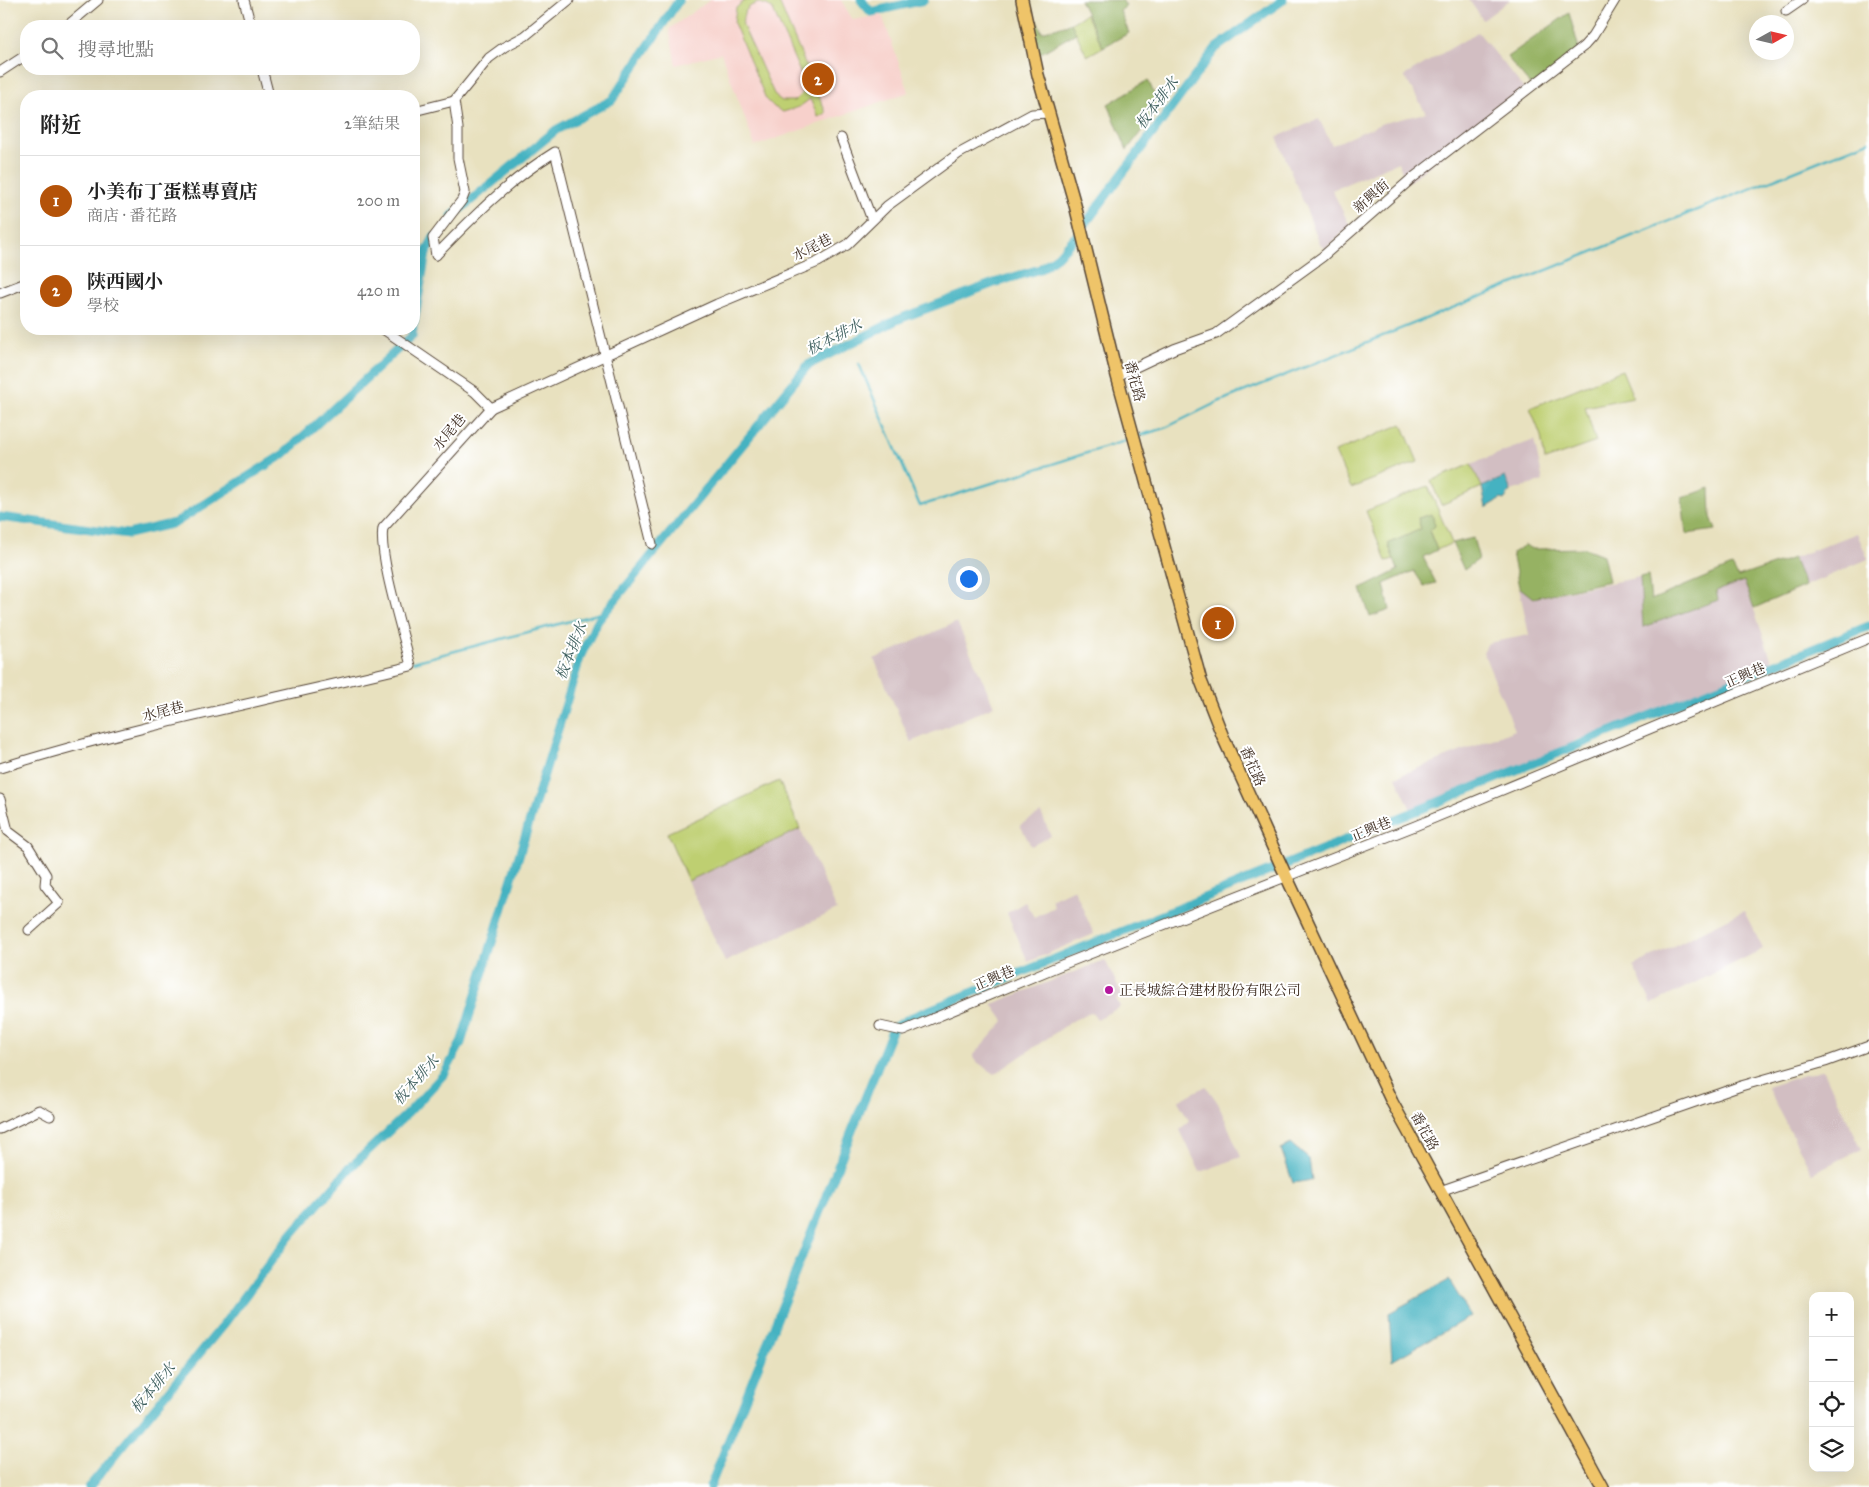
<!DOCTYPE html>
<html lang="zh-TW">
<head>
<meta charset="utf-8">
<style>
	body { margin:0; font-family:"IM FELL Great Primer","Noto Serif TC",serif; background:#f6f6f6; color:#222 }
	.controls { position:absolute; right:15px; bottom:15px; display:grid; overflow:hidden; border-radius:10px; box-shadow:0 5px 20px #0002 }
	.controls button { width:45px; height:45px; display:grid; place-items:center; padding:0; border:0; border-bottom:1px solid #e0e0e0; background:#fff; color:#222; font:25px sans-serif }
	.compass { position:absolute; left:1749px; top:15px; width:45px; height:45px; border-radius:50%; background:#fff; box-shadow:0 5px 20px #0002; rotate:82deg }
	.you { position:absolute; left:968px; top:578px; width:18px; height:18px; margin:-12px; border:4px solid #fff; border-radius:50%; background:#1a73e8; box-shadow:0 0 0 8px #1a73e833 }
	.badge { display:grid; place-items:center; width:32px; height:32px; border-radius:50%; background:#b45309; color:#fff; font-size:16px; font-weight:700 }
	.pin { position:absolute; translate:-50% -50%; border:2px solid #fff; box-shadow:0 1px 5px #0006 }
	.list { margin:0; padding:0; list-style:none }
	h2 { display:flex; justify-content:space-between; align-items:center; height:65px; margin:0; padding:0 20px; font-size:21px }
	h2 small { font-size:16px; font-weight:400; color:#767676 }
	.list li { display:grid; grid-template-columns:32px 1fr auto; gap:15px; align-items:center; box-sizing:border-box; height:90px; padding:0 20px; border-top:1px solid #e0e0e0 }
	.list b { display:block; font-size:19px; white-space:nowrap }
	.list p { margin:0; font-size:16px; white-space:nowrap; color:#767676 }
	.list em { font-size:16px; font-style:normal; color:#767676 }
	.icon { flex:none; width:28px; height:28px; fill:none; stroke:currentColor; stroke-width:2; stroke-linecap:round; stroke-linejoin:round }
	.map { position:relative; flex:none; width:1869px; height:1487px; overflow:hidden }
	.search { position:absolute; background:#fff; box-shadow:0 5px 20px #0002; left:20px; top:20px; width:400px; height:55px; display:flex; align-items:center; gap:12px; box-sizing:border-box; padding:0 18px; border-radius:20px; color:#767676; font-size:19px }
	.panel { position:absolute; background:#fff; box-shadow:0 5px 20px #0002; left:20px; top:90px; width:400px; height:245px; border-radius:20px }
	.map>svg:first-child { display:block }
</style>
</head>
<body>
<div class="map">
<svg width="1869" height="1487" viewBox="0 0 1869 1487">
	<rect width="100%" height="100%" fill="#fff"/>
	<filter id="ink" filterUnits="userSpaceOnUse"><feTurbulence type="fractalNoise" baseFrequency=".02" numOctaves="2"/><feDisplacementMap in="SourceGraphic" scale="10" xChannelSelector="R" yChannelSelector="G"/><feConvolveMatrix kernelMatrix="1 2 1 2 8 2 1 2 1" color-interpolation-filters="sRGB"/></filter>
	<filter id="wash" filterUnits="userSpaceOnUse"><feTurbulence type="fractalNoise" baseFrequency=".0096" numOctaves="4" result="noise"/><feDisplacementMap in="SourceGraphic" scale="20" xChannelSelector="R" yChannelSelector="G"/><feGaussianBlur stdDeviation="1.12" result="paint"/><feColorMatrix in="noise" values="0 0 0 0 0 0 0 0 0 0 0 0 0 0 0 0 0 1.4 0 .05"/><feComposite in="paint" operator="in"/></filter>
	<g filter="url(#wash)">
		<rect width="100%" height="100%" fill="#e8e1bf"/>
		<path fill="#f7d0cb" d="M710 0H841L853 20 882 15 909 92 755 146 721 53 676 65 669 29Z"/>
		<g fill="#d2bec2">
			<path d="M1469 0H1510L1483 20Z"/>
			<path d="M1478 32 1526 91 1407 183 1398 162 1332 190 1350 226 1326 248 1321 246 1277 137 1319 119 1332 145 1383 123 1426 113 1404 76Z"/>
			<path d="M1534 440 1543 481 1511 491 1505 477 1482 487 1471 464Z"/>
			<path d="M1857 533 1868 559 1805 586 1793 558Z"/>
			<path d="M1640 577 1643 626 1718 600 1716 591 1744 581 1774 667 1596 737 1577 739 1559 754 1412 812 1396 777 1515 730 1483 652 1488 643 1529 635 1519 587 1533 598Z"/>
			<path d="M957 622 994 706 911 742 874 659Z"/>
			<path d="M1041 813 1051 836 1031 846 1020 825Z"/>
			<path d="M800 829 837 910 725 962 688 881Z"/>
			<path d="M1074 889 1094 934 1028 962 1007 913 1025 902 1034 917 1054 907 1051 900Z"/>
			<path d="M1744 911 1763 949 1652 1004 1633 966Z"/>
			<path d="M1105 960 1123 996 1116 998 1120 1007 1097 1019 1092 1012 1074 1020 995 1074 977 1062 973 1056 1004 1021 992 1004Z"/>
			<path d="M1820 1070H1823L1862 1149 1812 1173 1767 1087Z"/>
			<path d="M1206 1086 1218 1103 1241 1157 1200 1172 1180 1130 1189 1120 1178 1101Z"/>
		</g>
		<g fill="#becf71" stroke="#7c7c48" fill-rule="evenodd">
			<path d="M745 0H778L826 113 818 117 810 99 799 107 783 112 774 107 766 99 734 23 736 8ZM759 3 767 5 773 10 803 79V92L794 101H782L775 96 743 26C741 14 747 5 759 3Z"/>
			<path d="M1086 14 1103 47 1087 56 1071 23Z"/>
			<path d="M1622 370 1633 397 1585 407 1596 442 1545 460 1541 436 1530 408Z"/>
			<path d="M1402 424 1418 462 1351 488 1335 452Z"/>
			<path d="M1471 464 1482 487 1441 505 1431 481Z"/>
			<path d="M1428 486 1452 543 1437 550 1429 530 1435 526 1431 515 1418 518 1421 529 1388 544 1394 559 1386 561 1366 511Z"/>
			<path d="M779 781 800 829 688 881 667 833Z"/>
		</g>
		<g fill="#96b263" stroke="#686e40">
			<path d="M1080 0H1122L1126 6 1120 11 1129 33 1103 47Z"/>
			<path d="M1569 13 1580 52 1532 87 1507 57Z"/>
			<path d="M1027 19 1037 20 1042 32 1071 23 1076 33 1034 57Z"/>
			<path d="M1148 80 1160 107 1127 150 1108 104Z"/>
			<path d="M1710 488 1711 517 1716 530 1686 534 1682 498Z"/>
			<path d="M1432 514 1435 526 1429 531 1437 550 1423 557 1436 583 1424 586 1414 571 1384 584 1390 610 1370 617 1361 589 1398 570 1388 544 1421 529 1418 518Z"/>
			<path d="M1473 538 1479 559 1464 570 1452 543Z"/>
			<path d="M1525 545 1533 549 1585 548 1603 555 1609 581 1533 598 1519 587 1512 553Z"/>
			<path d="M1793 558 1805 586 1754 608 1744 581 1716 591 1718 600 1643 627 1640 577 1648 575 1651 600 1732 566 1738 577Z"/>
		</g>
		<g fill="#45b2c1" stroke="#406e70">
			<path d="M1505 477 1511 491 1504 500 1501 499 1486 508 1482 487Z"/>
			<path d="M1291 1144 1309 1159 1312 1180 1293 1183 1281 1149Z"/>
			<path d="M1449 1280 1471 1316 1392 1361 1389 1313Z"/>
		</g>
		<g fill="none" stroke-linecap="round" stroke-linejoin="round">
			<g stroke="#45b2c1" stroke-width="2.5">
				<path d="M859 364 920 506 1131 439"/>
				<path d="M1138 436 1165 428 1218 402 1869 141"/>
				<path d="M413 662 605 612"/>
			</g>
			<g stroke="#45b2c1" stroke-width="9">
				<path d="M861 0 871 12 924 0"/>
				<path d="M452 216 556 130 612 100 679 0"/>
				<path d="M414 323 426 253 434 237"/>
				<path d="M0 517 128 534 175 523 284 454 412 336 413 329"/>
				<path d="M89 1487 224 1324 289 1237 352 1166 409 1112 445 1073 461 1043 581 655 597 622 808 365 899 319 994 283 1040 269 1058 256 1077 235 1216 48 1283 0"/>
				<path d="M710 1487 893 1028 910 1018 1869 626"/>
			</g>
		</g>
	</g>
	<g filter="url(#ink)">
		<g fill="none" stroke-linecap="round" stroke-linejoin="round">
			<defs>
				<g id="minor">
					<path d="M244 0 251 26"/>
					<path d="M1786 11 1802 0"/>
					<path d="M67 26 98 0"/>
					<path d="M262 69 269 96"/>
					<path d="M0 72 26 55"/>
					<path d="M414 111 454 101"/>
					<path d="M841 138 872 220"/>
					<path d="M436 255C474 216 508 181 555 152L652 544"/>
					<path d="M436 255 433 238 462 200 465 192 458 158V128L454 101 489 58 504 47 525 36 569 0"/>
					<path d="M0 293 26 283"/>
					<path d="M383 329 475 392 491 408"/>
					<path d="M1117 376 1174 349 1216 334 1322 257 1410 180 1584 46 1593 36 1615 0"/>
					<path d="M0 768C134 726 274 699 411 666 404 636 378 555 383 528L491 408 717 304 818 262 847 245 887 206 958 154 1032 114 1049 113"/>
					<path d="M0 799 8 831 28 846 46 875 45 885 59 903 29 930"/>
					<path d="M880 1026 903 1031 1059 966 1415 826 1869 638"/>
					<path d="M0 1129 39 1110 50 1116"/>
					<path d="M1440 1191 1741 1086 1825 1062 1869 1046"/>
				</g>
				<path id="major" d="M1022 0 1038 75 1075 205 1117 376 1201 681 1223 737 1281 865 1392 1102 1603 1487"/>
			</defs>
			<use href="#minor" stroke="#554536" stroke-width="11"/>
			<use href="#major" stroke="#554536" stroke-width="14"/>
			<use href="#minor" stroke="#fff" stroke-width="9"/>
			<use href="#major" stroke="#efc469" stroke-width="11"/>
		</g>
	</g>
	<circle fill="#b5179e" stroke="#fff" stroke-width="2" cx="1109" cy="990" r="5"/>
	<g text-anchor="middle" stroke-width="4" stroke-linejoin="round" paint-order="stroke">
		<g font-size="14" fill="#3b2a1e" stroke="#fff">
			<text transform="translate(1371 196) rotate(-41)" y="5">新興街</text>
			<text transform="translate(812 247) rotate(-27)" y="5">水尾巷</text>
			<text transform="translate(1135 381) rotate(75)" y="5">番花路</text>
			<text transform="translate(449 432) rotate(-50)" y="5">水尾巷</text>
			<text transform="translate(1745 675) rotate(-23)" y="5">正興巷</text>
			<text transform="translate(163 711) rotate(-14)" y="5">水尾巷</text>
			<text transform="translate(1253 766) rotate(66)" y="5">番花路</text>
			<text transform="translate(1371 829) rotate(-22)" y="5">正興巷</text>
			<text transform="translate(994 978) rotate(-23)" y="5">正興巷</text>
			<text transform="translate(1425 1131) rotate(61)" y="5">番花路</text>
		</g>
		<g font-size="14" fill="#3b2a1e" stroke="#fff" text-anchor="start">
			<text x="1119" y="995">正長城綜合建材股份有限公司</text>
		</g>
		<g font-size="15" font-style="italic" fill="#3f605f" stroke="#fff">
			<text transform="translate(1157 103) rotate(-53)" y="5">板本排水</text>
			<text transform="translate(834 337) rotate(-27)" y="5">板本排水</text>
			<text transform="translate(571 651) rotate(-68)" y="5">板本排水</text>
			<text transform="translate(416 1080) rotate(-48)" y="5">板本排水</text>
			<text transform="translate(153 1388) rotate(-50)" y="5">板本排水</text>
		</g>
	</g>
</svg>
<div class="controls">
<button>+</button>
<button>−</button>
<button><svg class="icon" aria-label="locate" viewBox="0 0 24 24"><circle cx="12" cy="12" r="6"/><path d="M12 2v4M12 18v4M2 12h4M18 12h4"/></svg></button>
<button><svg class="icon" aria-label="layers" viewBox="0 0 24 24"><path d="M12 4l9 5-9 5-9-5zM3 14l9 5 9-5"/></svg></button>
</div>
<svg class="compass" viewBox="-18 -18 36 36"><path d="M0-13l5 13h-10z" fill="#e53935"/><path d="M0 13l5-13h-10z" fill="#767676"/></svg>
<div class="you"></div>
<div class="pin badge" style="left:1218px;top:623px">1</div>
<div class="pin badge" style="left:818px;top:79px">2</div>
<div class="search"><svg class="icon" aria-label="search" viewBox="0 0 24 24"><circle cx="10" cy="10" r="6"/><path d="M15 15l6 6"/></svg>搜尋地點</div>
<section class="panel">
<h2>附近<small>2筆結果</small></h2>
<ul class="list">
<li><span class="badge">1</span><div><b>小美布丁蛋糕專賣店</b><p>商店 · 番花路</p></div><em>200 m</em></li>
<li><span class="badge">2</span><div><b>陝西國小</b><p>學校</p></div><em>420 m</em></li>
</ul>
</section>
</div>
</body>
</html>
